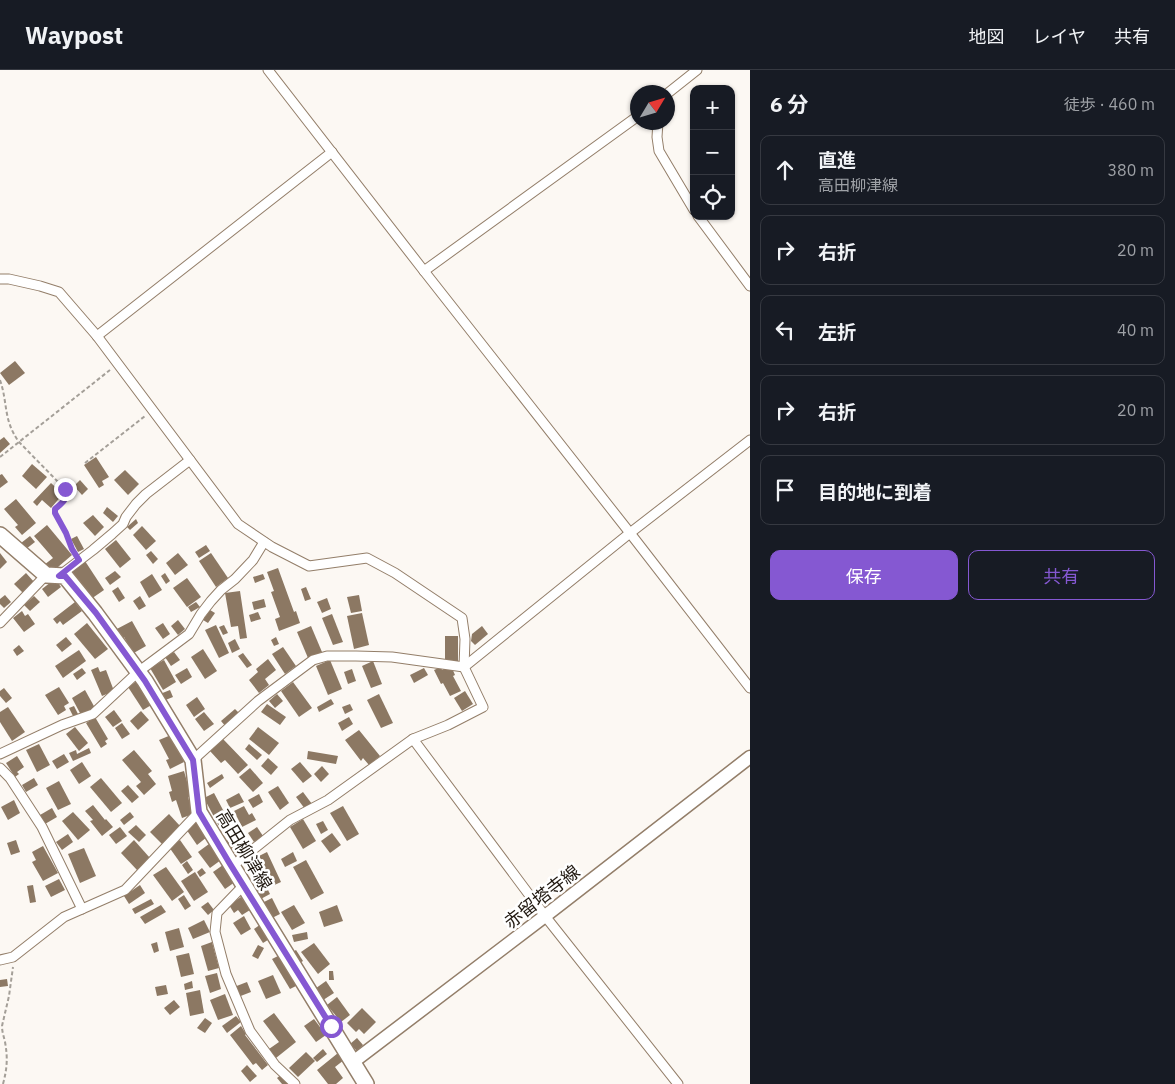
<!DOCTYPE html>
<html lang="ja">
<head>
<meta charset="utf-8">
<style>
	body { margin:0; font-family:"IBM Plex Sans","Noto Sans JP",sans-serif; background:#242831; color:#f1f3f6 }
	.controls { position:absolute; right:15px; top:15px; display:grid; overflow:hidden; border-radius:10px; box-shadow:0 1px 4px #0004 }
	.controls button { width:45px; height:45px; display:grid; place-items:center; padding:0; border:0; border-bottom:1px solid #363941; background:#171b24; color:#f1f3f6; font:25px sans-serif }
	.compass { position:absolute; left:630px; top:15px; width:45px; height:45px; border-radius:50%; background:#171b24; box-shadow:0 1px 4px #0004; rotate:52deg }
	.stop { position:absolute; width:15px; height:15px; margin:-11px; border:4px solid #8558d2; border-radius:50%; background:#fff }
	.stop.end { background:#8558d2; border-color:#fff; box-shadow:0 1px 5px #0008 }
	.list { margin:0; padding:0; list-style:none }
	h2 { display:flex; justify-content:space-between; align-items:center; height:65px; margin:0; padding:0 20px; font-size:21px }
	h2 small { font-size:16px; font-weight:400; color:#9ea1a6 }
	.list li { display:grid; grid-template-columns:32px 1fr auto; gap:15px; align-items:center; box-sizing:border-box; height:70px; margin:0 10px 10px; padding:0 10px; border:1px solid #363941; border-radius:10px }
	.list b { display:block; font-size:19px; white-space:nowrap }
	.list p { margin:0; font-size:16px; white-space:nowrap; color:#9ea1a6 }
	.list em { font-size:16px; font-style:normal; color:#9ea1a6 }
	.actions { display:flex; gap:10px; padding:15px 20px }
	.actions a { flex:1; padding:11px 0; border:1px solid #8558d2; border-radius:10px; text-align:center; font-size:18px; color:#8558d2 }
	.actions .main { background:#8558d2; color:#fff }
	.icon { flex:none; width:28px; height:28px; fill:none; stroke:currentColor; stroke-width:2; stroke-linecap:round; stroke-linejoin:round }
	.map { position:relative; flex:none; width:750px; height:1014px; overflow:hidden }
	header { display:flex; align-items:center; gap:30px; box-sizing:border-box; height:70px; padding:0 25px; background:#171b24; border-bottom:1px solid #363941 }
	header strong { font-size:24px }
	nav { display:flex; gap:28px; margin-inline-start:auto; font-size:18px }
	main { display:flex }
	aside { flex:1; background:#171b24 }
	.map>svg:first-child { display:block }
</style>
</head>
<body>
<header>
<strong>Waypost</strong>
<nav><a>地図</a><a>レイヤ</a><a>共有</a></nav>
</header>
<main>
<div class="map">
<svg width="750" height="1014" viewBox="0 0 750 1014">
	<rect width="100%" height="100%" fill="#fcf8f3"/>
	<g fill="#8c7863">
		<path d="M15 291 25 303 9 315 0 303Z"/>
		<path d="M4 367 10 374 0 383V370Z"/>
		<path d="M96 387 109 407 102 411 104 415 99 418 84 395Z"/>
		<path d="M32 394 47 407 36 419 22 406Z"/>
		<path d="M125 400 139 414 128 425 114 410Z"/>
		<path d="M2 404 8 412 0 418V405Z"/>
		<path d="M80 410 88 419 82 425 74 416Z"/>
		<path d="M51 413 63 424 51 438 42 430 37 436 33 432Z"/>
		<path d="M16 429 36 453 22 465 15 457 18 455 4 439Z"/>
		<path d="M107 437 118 446 113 452 103 443Z"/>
		<path d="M93 445 104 457 95 466 83 453Z"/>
		<path d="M136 449 138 453 130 460 127 457Z"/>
		<path d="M47 455 72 485 51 503 44 495 53 488 34 466Z"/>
		<path d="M142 456 156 471 146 480 133 465Z"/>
		<path d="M30 466 35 472 26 479 21 473Z"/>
		<path d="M77 466 84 479 78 482 71 469Z"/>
		<path d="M116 470 131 489 120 498 105 479Z"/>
		<path d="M206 475 210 481 199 488 195 482Z"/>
		<path d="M151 481 158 489 153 494 146 485Z"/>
		<path d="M0 483 7 492 0 499Z"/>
		<path d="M178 483 188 495 175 505 166 493Z"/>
		<path d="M211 483 228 508 216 517 199 491Z"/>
		<path d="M85 491 104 520 91 529 69 502Z"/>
		<path d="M278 498 294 542 296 541 300 553 279 561 275 549 280 547 271 522 274 521 267 502Z"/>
		<path d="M115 501 121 507 110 515 105 508Z"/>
		<path d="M26 503 35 513 24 524 14 514Z"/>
		<path d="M165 503 170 511 166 514 161 506Z"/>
		<path d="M152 504 162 520 149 528 140 512Z"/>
		<path d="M263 504 265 509 255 513 253 507Z"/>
		<path d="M187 508 201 527 187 537 173 518Z"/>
		<path d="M55 509 61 517 48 527 42 519Z"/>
		<path d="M118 517 125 528 119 532 112 521Z"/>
		<path d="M306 517 311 529 305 531 301 519Z"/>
		<path d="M240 521 247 568 240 569 238 556 231 557 225 523Z"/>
		<path d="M5 525 11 532 4 538 0 534V529Z"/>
		<path d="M359 525 362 541 351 543 347 527Z"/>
		<path d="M34 526 40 532 30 541 24 535Z"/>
		<path d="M140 526 146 536 139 540 133 531Z"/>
		<path d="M327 528 331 539 322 543 317 532Z"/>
		<path d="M264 529 266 537 254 540 252 532Z"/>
		<path d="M75 532 82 541 63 555 60 551 57 554 53 549Z"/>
		<path d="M196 532 200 537 191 542 188 537Z"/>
		<path d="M210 540 215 543 208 553 203 550Z"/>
		<path d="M22 541 25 546 28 544 35 554 24 562 13 548Z"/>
		<path d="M258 542 261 549 251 552 249 545Z"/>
		<path d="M362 543 369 575 354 579 347 546Z"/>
		<path d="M332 544 343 572 333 575 322 548Z"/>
		<path d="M178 550 185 559 178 565 171 556Z"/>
		<path d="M132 551 146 576 132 584 127 574H128L124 567 118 571 113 561Z"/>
		<path d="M87 553 108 579 95 589 74 564Z"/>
		<path d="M163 553 170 564 163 569 155 558Z"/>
		<path d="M216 555 229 583 219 588 205 560Z"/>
		<path d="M224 555 228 563 223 565 219 557Z"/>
		<path d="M311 556 322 582 308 588 297 562Z"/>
		<path d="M482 556 488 564 475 575 471 571 472 564Z"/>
		<rect x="445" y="566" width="13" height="26"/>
		<path d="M66 567 72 574 62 582 56 575Z"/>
		<path d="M276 567 279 574 274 576 271 570Z"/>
		<path d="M235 569 240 579 232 583 228 573Z"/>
		<path d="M19 575 24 581 17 586 13 580Z"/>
		<path d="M283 577 296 596 285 604 272 584Z"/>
		<path d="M203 579 217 601 205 609 191 587Z"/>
		<path d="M79 580 86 591 63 608 55 596Z"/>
		<path d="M174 582 180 590 171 596 165 587Z"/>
		<path d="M243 583 252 595 247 598 238 586Z"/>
		<path d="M268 589 276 600 265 609 269 615 259 623 249 610 258 602 256 599Z"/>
		<path d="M164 590 176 612 163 620 150 598Z"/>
		<path d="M330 590 342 619 328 625 316 596Z"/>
		<path d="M373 591 382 614 371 618 362 596Z"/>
		<path d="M98 597 100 602 106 600 114 621 102 626 91 600Z"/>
		<path d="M441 597 442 600 448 597 452 598 455 605 453 606 461 621 450 626 443 613 441 614 434 600Z"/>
		<path d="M82 598 86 603 77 610 73 604Z"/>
		<path d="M187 598 192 607 181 614 175 605Z"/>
		<path d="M424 598 428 605 414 613 410 605Z"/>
		<path d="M352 599 356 611 348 614 344 602Z"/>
		<path d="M140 609 153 634 143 640 128 617Z"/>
		<path d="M293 612 312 638 299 647 281 621Z"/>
		<path d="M59 617 69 633 64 636 66 640 58 645 45 625Z"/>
		<path d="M4 618 12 628 6 633 0 626V621Z"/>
		<path d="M85 620 95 638 81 645 72 628Z"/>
		<path d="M170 620 173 627 163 631 160 624Z"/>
		<path d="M465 621 473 634 462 641 454 628Z"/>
		<path d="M277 624 283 631 275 638 269 631Z"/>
		<path d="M379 624 393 653 381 658 367 630Z"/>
		<path d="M197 627 205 639 194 647 186 635Z"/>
		<path d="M331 629 334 634 319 642 317 637Z"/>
		<path d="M267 634 286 647 280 655 261 642Z"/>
		<path d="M350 634 353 640 345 644 342 637Z"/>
		<path d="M74 636 78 644 73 646 69 638Z"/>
		<path d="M8 637 25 662 12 671 0 652V642Z"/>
		<path d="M235 639 241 645 227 658 221 651Z"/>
		<path d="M114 640 122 651 113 657 105 647Z"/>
		<path d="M141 641 149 650 138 660 130 651Z"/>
		<path d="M204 642 214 654 204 661 195 649Z"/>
		<path d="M95 647 108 669 105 671 107 674 101 678 86 653Z"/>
		<path d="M349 647 353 654 342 661 338 653Z"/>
		<path d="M122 653 130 664 122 669 115 658Z"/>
		<path d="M75 657 88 673 79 681 66 664Z"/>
		<path d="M258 657 279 673 269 685 249 669Z"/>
		<path d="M359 660 380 686 369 695 363 688 361 691 345 670Z"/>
		<path d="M171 665 184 692 170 699 166 690 169 689 159 670Z"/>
		<path d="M223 669 248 695 238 704 225 690 221 693 210 681Z"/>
		<path d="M39 674 50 695 37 702 26 680Z"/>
		<path d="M249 674 262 685 257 690 245 679Z"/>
		<path d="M89 678 91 683 73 691 69 683 76 680 77 684Z"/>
		<path d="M134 680 152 701 148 704 156 714 144 725 136 716 141 712 122 690Z"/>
		<path d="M308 681 338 686 336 694 307 689Z"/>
		<path d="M64 684 69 692 57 699 52 691Z"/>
		<path d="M17 686 24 697 17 702 19 704 15 707 6 693Z"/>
		<path d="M268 688 278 697 271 705 261 696Z"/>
		<path d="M82 692 91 706 79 714 70 700Z"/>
		<path d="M300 692 312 706 303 713 291 699Z"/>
		<path d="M322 696 329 704 321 712 314 704Z"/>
		<path d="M250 698 263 713 253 722 239 707Z"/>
		<path d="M184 701 191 726 188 727 193 744 182 748 176 730 172 732 169 722 172 721 168 706Z"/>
		<path d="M222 704 224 708 210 718 207 713Z"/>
		<path d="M34 708 38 715 26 722 22 715Z"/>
		<path d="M101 708 122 733 111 742 90 717Z"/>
		<path d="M59 711 71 734 58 740 46 718Z"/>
		<path d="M128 715 139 727 132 733 121 721Z"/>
		<path d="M278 716 289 733 280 740 268 722Z"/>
		<path d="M303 722 312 734 305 739 296 727Z"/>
		<path d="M214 723 231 755 221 760 204 728Z"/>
		<path d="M239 723 244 732 230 738 226 730Z"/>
		<path d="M259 724 263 732 253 738 248 730Z"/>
		<path d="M14 730 20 743 8 750 1 737Z"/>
		<path d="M93 735 105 750 106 749 113 757 102 766 90 751 93 750 85 741Z"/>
		<path d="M244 736 249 745 252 743 256 750 242 757 234 741Z"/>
		<path d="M343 736 359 764 347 771 330 743Z"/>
		<path d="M52 738 57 747 45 754 40 745Z"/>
		<path d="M73 742 90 760 78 770 62 751Z"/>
		<path d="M130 742 134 747 124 755 120 750Z"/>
		<path d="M169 744 180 756 162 774 150 762Z"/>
		<path d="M303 749 316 771 303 779 290 757Z"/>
		<path d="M323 751 328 760 321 764 316 754Z"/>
		<path d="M197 752 207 767 197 775 186 759Z"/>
		<path d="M136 755 146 765 139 772 128 762Z"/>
		<path d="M120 757 127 766 116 774 109 765Z"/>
		<path d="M257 757 263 766 254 772 248 763Z"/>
		<path d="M332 763 341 775 330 783 321 771Z"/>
		<path d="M68 764 73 772 62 780 56 772Z"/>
		<path d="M238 767 244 776 236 782 237 784 230 790 220 775 227 770 229 773Z"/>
		<path d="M16 770 20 782 11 785 7 773Z"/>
		<path d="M134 770 150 788 137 800 121 783Z"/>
		<path d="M180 770 192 787 181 794 169 777Z"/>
		<path d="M209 774 221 790 210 798 198 782Z"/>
		<path d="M43 776 58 803 43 811 32 792 36 790 32 782Z"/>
		<path d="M84 778 96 806 80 813 68 784Z"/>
		<path d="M267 782 281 812 270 817 255 788Z"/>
		<path d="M293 782 297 791 285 797 281 789Z"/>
		<path d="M306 790 324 823 311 830 293 797Z"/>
		<path d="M187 791 193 800 188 804 182 795Z"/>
		<path d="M223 795 235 812 225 819 213 802Z"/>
		<path d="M166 797 184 822 172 831 153 805Z"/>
		<path d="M202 798 206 803 200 807 197 802Z"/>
		<path d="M195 802 208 822 194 831 181 811Z"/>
		<path d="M59 809 65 820 51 827 45 816Z"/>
		<path d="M33 815 36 832 30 833 27 816Z"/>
		<path d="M140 815 145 823 129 834 124 826Z"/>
		<path d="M266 816 270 824 257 831 253 823Z"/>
		<path d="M184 825 191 836 185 840 178 829Z"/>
		<path d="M241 827 250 840 242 845 238 840 234 843 229 835Z"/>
		<path d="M272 828 280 844 268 850 260 834Z"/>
		<path d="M151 829 154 834 135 844 132 839Z"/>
		<path d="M208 832 214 840 208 845 201 837Z"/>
		<path d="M161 835 166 842 145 854 140 847Z"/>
		<path d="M294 835 305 853 292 860 281 842Z"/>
		<path d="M337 835 343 851 324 857 319 842Z"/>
		<path d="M244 846 251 859 241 865 233 853Z"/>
		<path d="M204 850 210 862 193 869 188 858Z"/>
		<path d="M261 854 271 868 263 873 254 859Z"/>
		<path d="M179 858 184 877 170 881 165 862Z"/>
		<path d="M307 862 308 869 294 872 292 865Z"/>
		<path d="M157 872 159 881 154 883 151 874Z"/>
		<path d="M212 872 219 898 208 901 201 876Z"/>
		<path d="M314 873 330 894 318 904 301 882Z"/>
		<path d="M258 875 264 878 258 889 252 886Z"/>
		<path d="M296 880 303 891 298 894 291 883Z"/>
		<path d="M189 883 194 904 181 907 176 886Z"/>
		<path d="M280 885 298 915 290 919 272 889Z"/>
		<path d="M329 901H333L334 910H329Z"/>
		<path d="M217 903 221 919 210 923 205 906Z"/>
		<path d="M273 905 281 923 266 929 258 911Z"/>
		<path d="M7 909 8 916 0 917V910Z"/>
		<path d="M192 911 193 918 185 920 184 914Z"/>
		<path d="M326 911 334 923 320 932 312 921Z"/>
		<path d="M247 912 251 922 238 927 234 917Z"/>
		<path d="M166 915 168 924 157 926 155 917Z"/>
		<path d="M200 920 204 943 190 946 186 923Z"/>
		<path d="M225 924 233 945 218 950 210 930Z"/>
		<path d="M337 927 350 945 341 952 327 935Z"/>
		<path d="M174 930 180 937 170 945 164 938Z"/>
		<path d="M362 938 376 952 364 964 359 959 356 962 347 953Z"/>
		<path d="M274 943 296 972 276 988 269 979 279 972 263 951Z"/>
		<path d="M236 946 241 952 227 963 222 956Z"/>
		<path d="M205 948 212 953 205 963 197 958Z"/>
		<path d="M314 949 326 965 316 972 304 956Z"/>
		<path d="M241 956 246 964 245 965 268 995 262 1000 256 993 253 995 230 965Z"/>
		<path d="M357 968 363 975 357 981 350 974Z"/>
		<path d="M323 979 327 984 317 992 313 988Z"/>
		<path d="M306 982 315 991 298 1007 289 998Z"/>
		<path d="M338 983 344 990 335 997 343 1008 336 1014H328L317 1000Z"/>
		<path d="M247 995 257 1006 250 1012 241 1001Z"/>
		<path d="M282 1004 290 1014H282L277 1008Z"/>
	</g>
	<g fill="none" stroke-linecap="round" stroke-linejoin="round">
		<defs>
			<g id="street">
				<path d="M268 0 424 201 630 463 750 618"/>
				<path d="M668 23 697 0"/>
				<path d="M658 52 657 67 659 81 694 140"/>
				<path d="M698 146 750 216"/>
				<path d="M424 201 638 46"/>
				<path d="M0 209H9L40 216 59 222 97 266 238 454 272 477 309 496 367 488 395 503 462 548 465 569 464 597 483 637 448 655 413 669 328 730 290 750 231 797"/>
				<path d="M97 266 332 82"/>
				<path d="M59 506 93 480 112 464 123 454 126 447 136 434 146 424 190 390"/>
				<path d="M0 553 46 505"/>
				<path d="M413 669 545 846 678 1014"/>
				<path d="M0 684 62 655 93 644 138 602 189 564 201 544 211 531 221 520 235 509 253 490 264 472"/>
				<path d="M193 690 258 631 313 590 327 586H356L392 587 464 597 630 463 750 370"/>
				<path d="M0 698 10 708 42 757 82 839"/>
				<path d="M243 816 217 843 215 862 226 904 250 961 275 995 295 1014"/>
				<path d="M0 890 13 887 64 847 125 820 199 742"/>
			</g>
			<path id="secondary" d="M353 992 545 846 750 687"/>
			<path id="primary" d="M0 465 46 505 65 506 95 543 145 611 193 690 199 742 366 1014"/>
		</defs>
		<use href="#street" stroke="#937e69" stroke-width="11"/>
		<use href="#secondary" stroke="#937e69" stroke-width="15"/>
		<use href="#primary" stroke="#937e69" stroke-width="18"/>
		<g stroke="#a49f98" stroke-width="2" stroke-dasharray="4 2.5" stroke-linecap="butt">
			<path d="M0 310C8 333 3 350 19 372L65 419C68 430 62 433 55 439V443L66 463 74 483"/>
			<path d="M0 387 110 300"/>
			<path d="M85 393 145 346"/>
			<path d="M3 1014C7 999 8 988 5 972 4 967 2 962 2 956L9 926 13 897"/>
		</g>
		<use href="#street" stroke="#fff" stroke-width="9"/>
		<use href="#secondary" stroke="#fff" stroke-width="12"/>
		<use href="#primary" stroke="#fff" stroke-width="15"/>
	</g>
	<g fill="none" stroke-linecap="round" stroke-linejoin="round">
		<path stroke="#8558d2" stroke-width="6" d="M65 419C68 430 62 433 55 439V443L66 463 72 479 79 490 59 506H65L96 543 145 611 193 690 199 742 230 794 331 956"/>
	</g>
	<g text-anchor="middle" stroke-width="5" stroke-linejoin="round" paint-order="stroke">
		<g font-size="18" fill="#211911" stroke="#fff">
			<text transform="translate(244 780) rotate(59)" y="6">高田柳津線</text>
			<text transform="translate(542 827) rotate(-38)" y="6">赤留塔寺線</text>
		</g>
	</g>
</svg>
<div class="controls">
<button>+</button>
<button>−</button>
<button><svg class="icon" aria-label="locate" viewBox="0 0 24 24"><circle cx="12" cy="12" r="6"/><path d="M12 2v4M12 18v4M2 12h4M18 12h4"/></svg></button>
</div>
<svg class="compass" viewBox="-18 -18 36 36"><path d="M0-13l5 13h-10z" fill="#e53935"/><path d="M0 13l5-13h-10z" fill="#9ea1a6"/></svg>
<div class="stop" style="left:331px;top:956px"></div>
<div class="stop end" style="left:65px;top:419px"></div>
</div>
<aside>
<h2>6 分<small>徒歩 · 460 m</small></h2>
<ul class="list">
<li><svg class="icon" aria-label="ahead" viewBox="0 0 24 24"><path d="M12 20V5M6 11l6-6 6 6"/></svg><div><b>直進</b><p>高田柳津線</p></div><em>380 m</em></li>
<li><svg class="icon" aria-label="right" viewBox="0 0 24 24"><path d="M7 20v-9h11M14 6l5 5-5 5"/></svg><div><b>右折</b></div><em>20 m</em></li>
<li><svg class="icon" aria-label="left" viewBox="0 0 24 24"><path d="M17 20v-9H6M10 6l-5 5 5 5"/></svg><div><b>左折</b></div><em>40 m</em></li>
<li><svg class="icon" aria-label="right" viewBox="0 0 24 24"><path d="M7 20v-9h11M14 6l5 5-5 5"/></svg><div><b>右折</b></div><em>20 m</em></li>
<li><svg class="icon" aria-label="arrive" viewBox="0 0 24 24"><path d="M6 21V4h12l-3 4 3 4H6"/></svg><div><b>目的地に到着</b></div></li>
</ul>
<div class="actions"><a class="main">保存</a><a>共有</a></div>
</aside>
</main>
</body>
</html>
